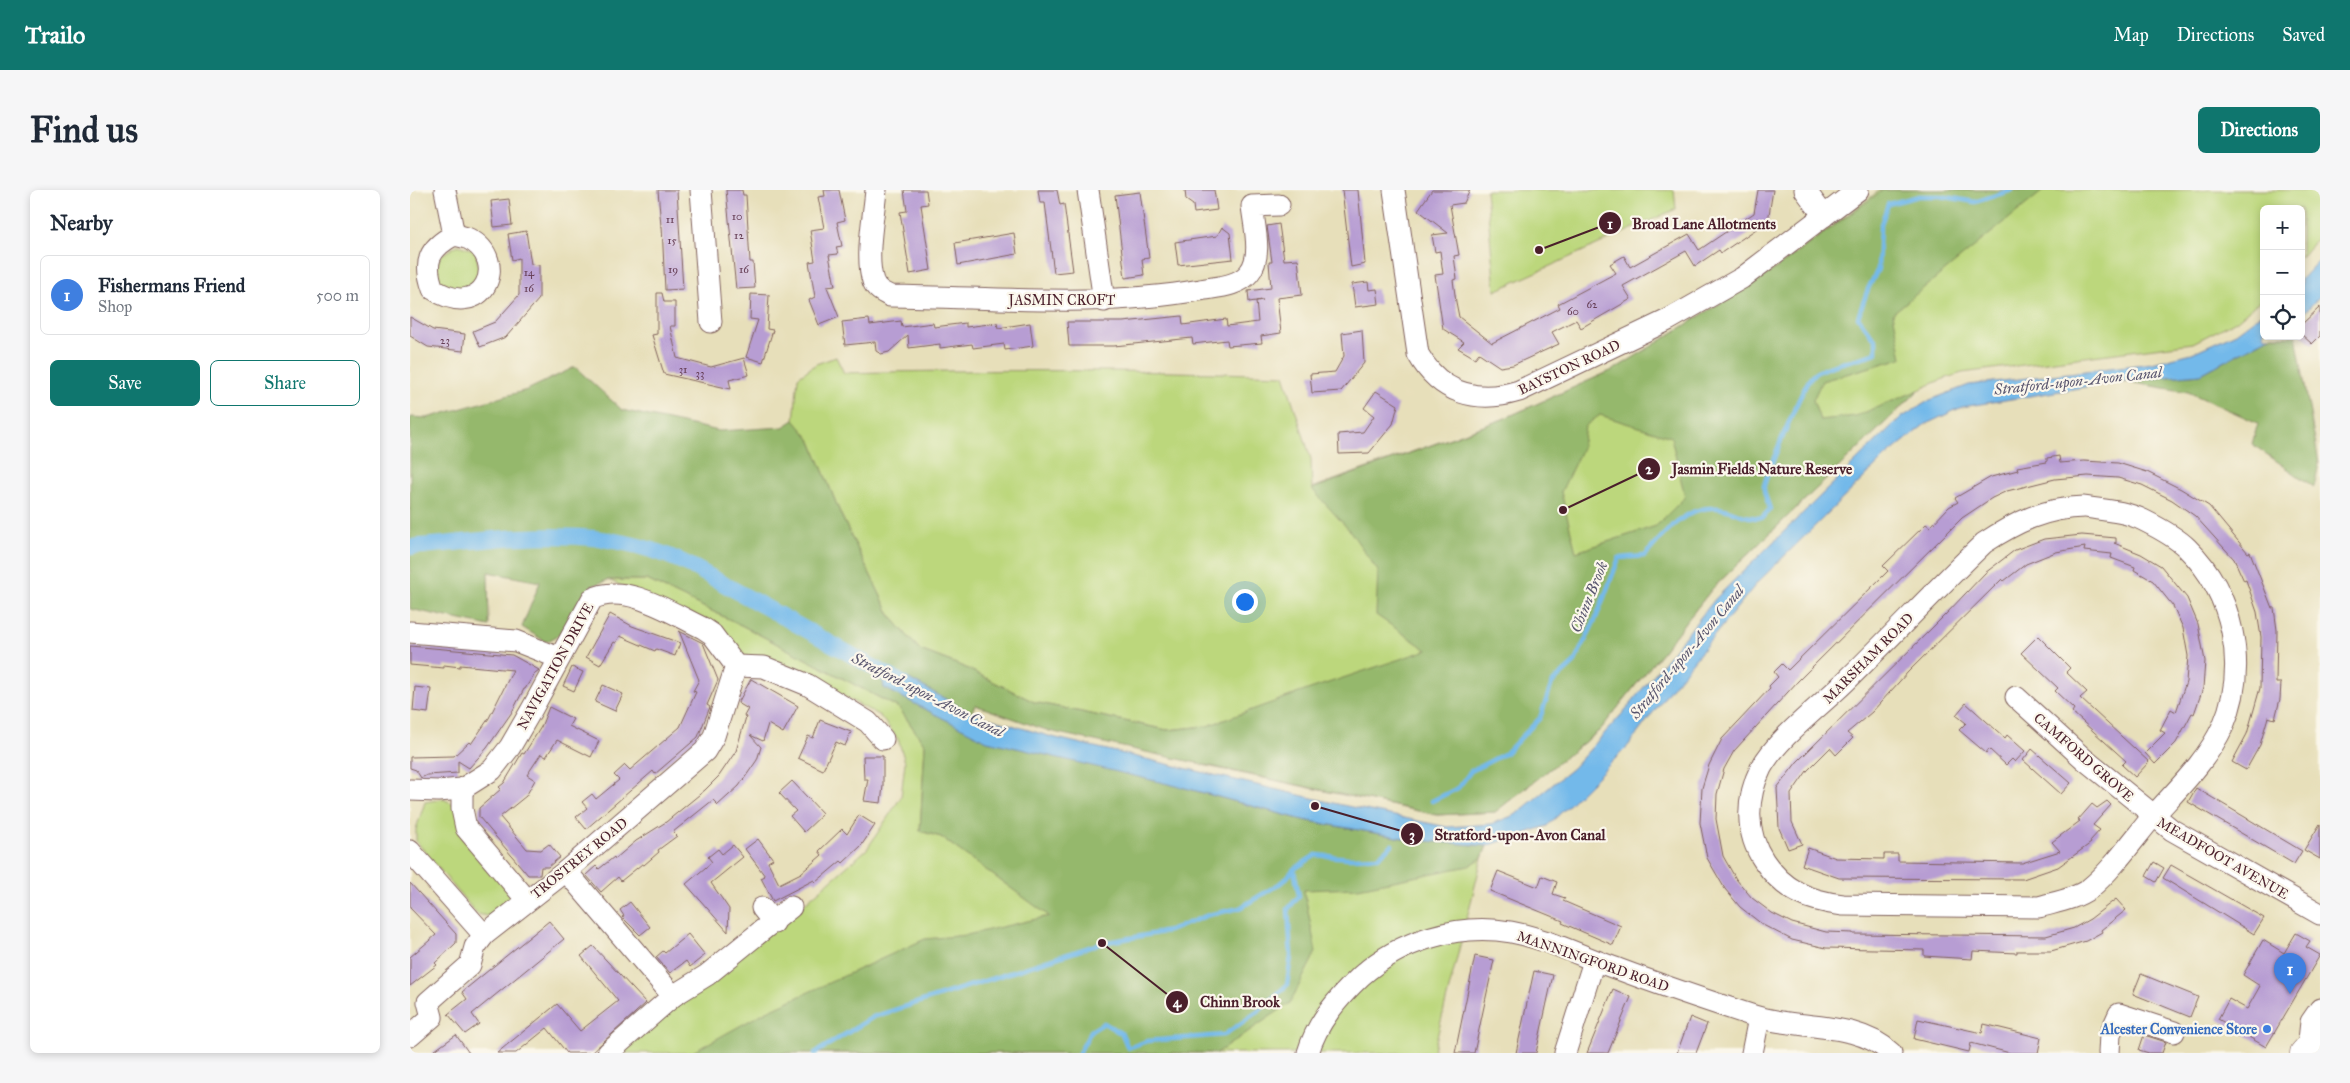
<!DOCTYPE html>
<html lang="en">
<head>
<meta charset="utf-8">
<style>
	body { margin:0; font-family:"IM FELL Great Primer",serif; background:#f6f6f7; color:#1f2937 }
	.controls { position:absolute; right:15px; top:15px; display:grid; overflow:hidden; border-radius:8px; box-shadow:0 2px 8px #0003 }
	.controls button { width:45px; height:45px; display:grid; place-items:center; padding:0; border:0; border-bottom:1px solid #e0e1e3; background:#fff; color:#1f2937; font:25px sans-serif }
	.you { position:absolute; left:834px; top:411px; width:18px; height:18px; margin:-12px; border:4px solid #fff; border-radius:50%; background:#1a73e8; box-shadow:0 0 0 8px #1a73e833 }
	.badge { display:grid; place-items:center; width:32px; height:32px; border-radius:50%; background:#0f766e; color:#fff; font-size:16px; font-weight:700 }
	.pin { position:absolute; translate:-50% -41px; filter:drop-shadow(0 1px 2px #0008) }
	.pin::after { content:''; position:absolute; top:26px; width:18px; height:15px; background:inherit; clip-path:polygon(0 0,100% 0,50% 100%) }
	.list { margin:0; padding:0; list-style:none }
	h2 { display:flex; justify-content:space-between; align-items:center; height:65px; margin:0; padding:0 20px; font-size:21px }
	h2 small { font-size:16px; font-weight:400; color:#747a83 }
	.list li { display:grid; grid-template-columns:32px 1fr auto; gap:15px; align-items:center; box-sizing:border-box; height:80px; margin:0 10px 10px; padding:0 10px; border:1px solid #e0e1e3; border-radius:8px }
	.list b { display:block; font-size:19px; white-space:nowrap }
	.list p { margin:0; font-size:16px; white-space:nowrap; color:#747a83 }
	.list em { font-size:16px; font-style:normal; color:#747a83 }
	.actions { display:flex; gap:10px; padding:15px 20px }
	.actions a { flex:1; padding:11px 0; border:1px solid #0f766e; border-radius:8px; text-align:center; font-size:18px; color:#0f766e }
	.actions .main { background:#0f766e; color:#fff }
	.icon { flex:none; width:28px; height:28px; fill:none; stroke:currentColor; stroke-width:2; stroke-linecap:round; stroke-linejoin:round }
	.map { position:relative; flex:none; width:1910px; height:863px; overflow:hidden; border-radius:8px }
	header { display:flex; align-items:center; gap:30px; box-sizing:border-box; height:70px; padding:0 25px; background:#0f766e; color:#fff }
	header strong { font-size:24px }
	nav { display:flex; gap:28px; margin-inline-start:auto; font-size:18px }
	.intro { display:flex; align-items:center; justify-content:space-between; box-sizing:border-box; height:120px; padding:0 30px }
	h1 { margin:0; font-size:35px }
	.button { padding:12px 22px; border-radius:8px; background:#0f766e; color:#fff; font-size:18px; font-weight:700 }
	main { display:flex; gap:30px; padding:0 30px }
	aside { flex:1; background:#fff; border-radius:8px; box-shadow:0 2px 8px #0003 }
	.map>svg:first-child { display:block }
</style>
</head>
<body>
<header>
<strong>Trailo</strong>
<nav><a>Map</a><a>Directions</a><a>Saved</a></nav>
</header>
<div class="intro"><h1>Find us</h1><a class="button">Directions</a></div>
<main>
<aside>
<h2>Nearby<small></small></h2>
<ul class="list">
<li><span class="badge" style="background:#3f7fe0">1</span><div><b>Fishermans Friend</b><p>Shop</p></div><em>500 m</em></li>
</ul>
<div class="actions"><a class="main">Save</a><a>Share</a></div>
</aside>
<div class="map">
<svg width="1910" height="863" viewBox="0 0 1910 863">
	<rect width="100%" height="100%" fill="#fbf7ec"/>
	<filter id="ink" filterUnits="userSpaceOnUse"><feTurbulence type="fractalNoise" baseFrequency=".02" numOctaves="2"/><feDisplacementMap in="SourceGraphic" scale="10" xChannelSelector="R" yChannelSelector="G"/><feConvolveMatrix kernelMatrix="1 2 1 2 8 2 1 2 1" color-interpolation-filters="sRGB"/></filter>
	<filter id="wash" filterUnits="userSpaceOnUse"><feTurbulence type="fractalNoise" baseFrequency=".0096" numOctaves="4" result="noise"/><feDisplacementMap in="SourceGraphic" scale="20" xChannelSelector="R" yChannelSelector="G"/><feGaussianBlur stdDeviation="1.12" result="paint"/><feColorMatrix in="noise" values="0 0 0 0 0 0 0 0 0 0 0 0 0 0 0 0 0 1.4 0 .05"/><feComposite in="paint" operator="in"/></filter>
	<g filter="url(#wash)">
		<rect width="100%" height="100%" fill="#e7dfba"/>
		<g fill="#bcd77c" stroke="#837b54">
			<path d="M1076 0H1264L1266 19 1085 101Z"/>
			<path d="M1470 0H1579L1629 3 1634 0H1910V45L1891 67V19H1854V107L1826 131 1783 153 1552 183 1528 191 1509 200 1302 399 1190 540 1085 622 1027 625 787 574 797 536 757 540 624 512 552 476 510 460 481 427 431 325 400 249 384 231 388 187 406 174 426 167 434 183C581 179 728 180 874 185L901 269 902 298 1093 229 1205 179 1362 81Z"/>
			<path d="M48 55 66 61 70 89 55 100 43 101 28 89 26 77 31 65Z"/>
			<path d="M198 390H237L333 436 489 518 515 555 510 641 531 647 640 726 1004 650 1077 656 1072 668 1023 863H213L263 811 388 719 457 659 491 607 495 572 488 549 470 526 372 473 333 466 306 436Z"/>
			<path d="M33 609 44 614 100 702V712C89 722 82 730 66 723L6 651V639L15 612Z"/>
		</g>
		<g fill="#95b86c" stroke="#706c4c" fill-rule="evenodd">
			<path d="M1473 0H1634L1483 123 1492 168 1412 191 1403 210 1410 230 1446 226 1509 200 1302 399 1190 540 1085 622 1027 625 639 541 565 515 561 523 471 474 474 498 779 599 893 630 1004 650 1077 656 1072 668 1059 676 948 698 894 700 906 762 880 813 807 863H281L355 822 515 749 557 745 639 726 531 647 510 641 515 555 489 518 333 436 237 390H198L181 396 156 441 136 452 112 437 130 392 78 382 79 436 0 419V227L17 228 117 200 165 177 212 220 309 241 373 237 384 230 400 249 431 325 481 427 510 460 552 476 624 512 757 540 797 536 903 498 1017 460 966 425 968 381 940 341 902 299 1093 229 1205 179 1362 81ZM1190 225 1261 247 1275 307 1246 336 1166 362 1151 302 1172 258 1175 236Z"/>
			<path d="M1861 146H1886L1909 273 1904 297 1842 254 1848 233 1778 202 1712 191 1791 184Z"/>
		</g>
		<g fill="#73b9ea" stroke="#5e6c8a">
			<path d="M1910 69V106L1891 126V89Z"/>
			<path d="M1854 122V146H1861L1791 184 1712 191 1552 217 1514 235 1476 266 1347 393 1260 500 1218 556 1159 615 1137 636 1077 656 1004 650 893 630 779 599 577 551 474 498 470 473 561 523 642 547 932 615 1037 637 1081 634 1105 625 1163 578 1212 524 1306 408 1489 229 1520 210 1559 195 1742 173 1782 163 1826 143Z"/>
		</g>
		<g fill="none" stroke-linecap="round" stroke-linejoin="round">
			<g stroke="#73b9ea" stroke-width="4.5">
				<path d="M1022 611 1048 598 1061 581 1096 563 1130 528 1142 493 1164 473 1186 428 1209 368 1235 366C1255 342 1279 311 1314 319 1329 323 1334 328 1352 328L1360 319C1358 312 1353 303 1354 296 1357 283 1393 195 1402 186 1411 176 1451 169 1466 163V151L1448 127 1458 99 1468 79 1470 37 1478 14 1509 6H1530L1565 12 1602 0"/>
				<path d="M405 863 463 827 692 753 759 741 798 725 830 718 874 691 884 679 906 665 939 668 968 667 982 655"/>
				<path d="M669 863 681 841 694 833 712 844 718 858 737 851 814 845 850 820 877 795 881 766 878 719 889 706 884 679"/>
			</g>
			<path stroke="#73b9ea" stroke-width="16" d="M0 357C100 349 192 329 285 378L492 493"/>
		</g>
		<g id="blocks">
			<g fill="#b79dd3">
				<path d="M248 0H267L273 99 255 100 252 36H251Z"/>
				<path d="M316 0H332L333 5H336L340 72H343L345 98 326 99Z"/>
				<path d="M414 0H429L435 30 427 32 432 56 426 57 428 64 419 65 425 96 417 97 429 127 409 135 399 110 405 107 399 72 405 71 400 40 414 38 408 7 415 6Z"/>
				<path d="M494 0H516L518 14 511 15 521 80 500 84 490 22 497 21Z"/>
				<path d="M628 0H647L650 15 654 14 663 81 644 83 635 13H630Z"/>
				<path d="M775 0H804L807 20 784 23 783 15 776 10Z"/>
				<path d="M932 0H948L955 74 941 77Z"/>
				<path d="M1022 0H1060L1054 13 1040 15 1049 65 1044 66 1047 89 1043 90 1046 112 1049 127 1082 153 1150 118 1148 114 1206 83 1200 74 1214 66 1220 77 1279 44 1289 60 1344 23 1348 0H1363L1358 31 1311 63 1309 60 1285 76 1276 61 1213 96 1221 109 1171 138 1166 130 1142 142 1149 154 1103 175 1090 177 1069 163 1065 168 1048 158 1054 152 1033 139 1025 85 1033 84 1030 61 1025 62 1022 45 1038 43 1008 20Z"/>
				<path d="M730 2 739 68 732 69 734 85 715 88 705 5Z"/>
				<path d="M99 9 102 35 84 37 81 11Z"/>
				<path d="M869 34 874 70 888 69 892 105 867 108 871 143 851 146 852 153 818 156 817 150 783 154 782 148 704 156H659L657 132H713L772 126 773 135 816 129 817 136 848 132 846 111 853 110 839 112 838 101 861 98 859 72H862L857 36Z"/>
				<path d="M812 37 820 43 823 69 768 75 765 52 807 46Z"/>
				<path d="M116 41 121 74 129 75V109L96 147 70 157 63 141 85 132 109 105V68L102 70 98 44Z"/>
				<path d="M604 43 607 64 548 75 545 53Z"/>
				<path d="M958 92 959 100 967 99 969 114 945 117 942 94Z"/>
				<path d="M247 103H252L254 112H265V136H260L267 168 301 177 334 168 339 185 319 190 321 199 254 184 242 145 247 144Z"/>
				<path d="M341 104 359 105 357 139 363 140 353 172 336 167 348 130 340 129Z"/>
				<path d="M1910 117V146L1902 154 1891 144V135Z"/>
				<path d="M0 127 23 140 55 144 53 161 18 157 0 146Z"/>
				<path d="M459 129 460 135 491 131 492 137 523 133 524 137 556 133V137L587 133 588 138 620 133 623 156 595 160 594 154 563 158 562 154 530 158V154L499 158 498 145 479 162 471 164 466 161 465 152 435 155 432 132Z"/>
				<path d="M952 140 954 173 931 201 902 203 900 184 925 182 934 166 932 143Z"/>
				<path d="M966 201 988 215 983 234 959 263 929 264 928 244 953 242 964 226 954 218Z"/>
				<path d="M1649 266 1650 273 1674 271 1708 273 1737 282 1771 299 1799 316 1838 363 1840 362 1862 418H1864L1867 440 1866 493H1871L1870 509 1865 529 1858 527 1850 555 1836 580 1822 572 1837 544 1850 498 1851 447 1847 422 1836 390 1834 391 1824 369 1785 326 1762 310 1732 295 1708 288 1678 286 1645 289 1597 301 1582 308 1552 328 1388 491 1324 561 1314 579 1307 604 1306 629 1313 666 1326 689 1342 708 1362 723 1382 733 1416 742 1443 743V744L1636 746 1664 738 1680 729 1706 709 1716 720 1691 740 1692 742 1676 751 1641 761H1607V763L1563 761 1562 769 1514 766V760L1416 758 1382 750 1353 735 1330 717 1315 699 1297 668 1290 633 1292 598 1299 575 1312 549 1360 498 1359 496 1368 487 1364 482 1372 474 1378 480 1478 381 1473 376 1516 334 1520 337 1539 317 1548 312 1545 308 1581 287 1608 280 1607 277 1637 272V268Z"/>
				<path d="M1672 345 1706 348V353H1704L1731 364 1751 376 1777 408 1788 434 1795 471 1793 498 1784 524 1782 523 1766 553 1745 574 1735 563 1755 543 1750 540 1761 519 1766 522 1776 492 1778 466 1773 438 1763 416 1743 391 1724 380 1725 377 1701 368 1702 364 1674 361 1675 357 1646 362 1616 374 1594 391 1592 389 1498 482 1462 522 1437 543 1443 548 1426 565 1420 558 1397 581 1381 604 1382 632 1392 654 1378 659 1369 638 1367 598 1387 572 1536 424 1575 383 1605 360 1634 349Z"/>
				<path d="M200 424 222 436 270 453 265 466 246 459 245 461 210 446 206 453 204 452 190 475 176 467Z"/>
				<path d="M269 441 293 453 308 490 297 515 300 517 288 547 245 584 243 581 176 639 166 627 177 618 172 612 182 604 186 609 209 590 204 585 215 575 220 580 270 537 286 502 283 501 289 490Z"/>
				<path d="M1628 446 1660 478 1656 482 1677 502 1670 508 1739 572 1725 587 1712 575 1716 571 1662 522 1664 519 1645 501 1648 498 1611 463Z"/>
				<path d="M0 456 102 465 129 480 125 483 115 499H114L102 522 77 558 59 578 48 571V583L17 585 11 588 6 580 0 578V567L44 566 59 552 61 554 79 528 103 480 50 475V477L34 475V478L0 475Z"/>
				<path d="M162 477 173 482 164 501 153 496Z"/>
				<path d="M341 489 388 516 373 543 358 534 353 551 340 545 351 557 347 570 329 596 308 615 303 610 263 642 267 646 248 660 249 662 234 675 232 674 211 691 208 687 191 702 176 685 186 676 189 679 204 667 205 669 226 651 256 632 295 600 309 586 326 561 336 527 334 526 338 519 328 513Z"/>
				<path d="M193 495 213 504 205 521 185 512Z"/>
				<path d="M5 497 21 499 18 523 3 521Z"/>
				<path d="M1556 513 1595 548 1597 545 1615 561 1605 572 1602 569 1596 575 1579 559 1576 563 1549 540 1556 533 1546 525Z"/>
				<path d="M139 517 163 529 159 536 189 551 181 567 147 550 136 567 131 564 117 585 125 590 116 606 90 627 117 659 131 660 139 654 150 667 138 677H131L130 685H118L69 627V618L91 599 89 597 94 593 112 563 114 564 131 537Z"/>
				<path d="M410 530 441 542 435 556 426 552 413 580 388 568 398 546 403 548Z"/>
				<path d="M1622 559 1661 593 1651 604 1613 570Z"/>
				<path d="M453 566H473V596L471 613 454 611 458 589H454Z"/>
				<path d="M382 591 413 624 394 642 380 626 386 621 369 603Z"/>
				<path d="M1786 598 1892 661 1884 674 1778 612Z"/>
				<path d="M1697 611 1701 615 1683 635 1690 640 1680 651 1681 653 1648 677 1613 689 1429 688 1392 675 1398 658 1426 668 1474 669V664H1488V671L1612 673 1650 661 1642 652 1670 631 1668 630 1682 614 1687 618Z"/>
				<path d="M449 625 465 635 451 656 433 673 431 671 406 692 404 690 363 711 351 688 355 686 335 659 348 649 363 669 358 672 369 694 391 683 412 665 409 661 432 639 437 644Z"/>
				<path d="M1910 634V669L1894 660Z"/>
				<path d="M323 655 333 667 301 693 319 719 318 742 276 694 302 672 298 667 308 659 312 664Z"/>
				<path d="M1744 672 1754 678 1746 692 1736 686Z"/>
				<path d="M1761 675 1854 728 1844 744 1753 688Z"/>
				<path d="M1088 681 1128 697 1132 686 1147 692 1143 704 1155 708 1153 711 1211 736 1203 755 1152 733 1153 731 1080 701Z"/>
				<path d="M0 693 46 744V753L25 773 27 775 0 796V767L26 745 0 718Z"/>
				<path d="M220 712 240 737 230 745 212 727 214 726 210 720Z"/>
				<path d="M139 731 154 749 62 824 69 834 55 844 38 824 57 809 52 802Z"/>
				<path d="M1886 743 1900 751 1896 757 1910 765 1856 857 1808 829 1819 809 1837 819 1850 796 1833 785 1853 750 1874 763Z"/>
				<path d="M278 744 295 765 280 777 276 771 260 783 246 767 253 761 255 763Z"/>
				<path d="M183 756 236 813 181 863H157L137 838 106 863H87L147 814 170 841 208 811 171 766Z"/>
				<path d="M1065 766 1084 770 1064 863H1045Z"/>
				<path d="M1124 781 1143 785 1126 863H1106Z"/>
				<path d="M1731 784 1788 807 1780 827 1723 804Z"/>
				<path d="M1203 799 1221 807 1198 863H1177Z"/>
				<path d="M1280 827 1297 834 1286 863H1267Z"/>
				<path d="M1508 829 1572 843 1574 834 1631 848 1628 863H1600L1561 853 1559 862 1504 849Z"/>
				<path d="M46 845 59 863H21Z"/>
				<path d="M1734 845 1756 852 1752 863H1739L1729 860Z"/>
			</g>
		</g>
	</g>
	<g filter="url(#ink)">
		<use href="#blocks" fill-opacity="0" stroke="#81625d" stroke-width="1"/>
		<g fill="none" stroke-linecap="round" stroke-linejoin="round">
			<defs>
				<g id="minor">
					<path d="M35 0 44 45"/>
					<path d="M291 0 301 132"/>
					<path d="M466 0C464 25 455 67 463 91 466 99 472 102 480 106 584 107 687 118 790 100 805 97 828 97 839 83 853 67 844 35 842 16L869 15"/>
					<path d="M678 0 694 111"/>
					<path d="M984 0 1008 164C1030 203 1066 214 1109 201L1258 130 1332 88 1448 0"/>
					<path d="M1395 0 1414 26"/>
					<path d="M44 45C49 46 55 47 59 49 100 70 74 133 23 99 13 72 19 58 44 45Z"/>
					<path d="M1674 317C1693 320 1715 321 1733 330 1747 337 1766 347 1777 358 1823 403 1839 476 1813 536 1796 573 1765 601 1739 631 1721 653 1701 681 1679 699 1665 709 1646 712 1629 717L1433 715C1399 711 1374 701 1354 671 1335 643 1336 608 1351 578 1368 547 1412 515 1438 489 1484 444 1528 397 1574 353 1606 332 1635 318 1674 317Z"/>
					<path d="M0 442 106 451 149 468"/>
					<path d="M326 476 354 477 398 495 458 532 473 549"/>
					<path d="M1606 507 1674 569 1762 640 1910 724"/>
					<path d="M52 599V619L56 638 117 710"/>
					<path d="M0 600 28 601 52 599 82 580 100 557 122 519 182 409C216 392 261 423 293 438L302 444 326 476"/>
					<path d="M0 661 74 745"/>
					<path d="M156 681 263 806 198 863"/>
					<path d="M352 718 364 733"/>
					<path d="M263 806 297 785 381 717"/>
					<path d="M0 846 22 827 18 812 60 775 65 757 74 745 156 681 295 561 304 546 326 476"/>
					<path d="M1898 859 1901 832 1910 819"/>
					<path d="M898 863C907 832 928 808 951 786 991 750 1048 733 1101 742 1138 749 1173 767 1208 779 1253 796 1298 811 1344 826 1386 840 1447 830 1481 863"/>
					<path d="M1155 863 1184 771"/>
					<path d="M1342 863 1349 828"/>
					<path d="M1699 863 1700 844 1709 824 1764 842"/>
				</g>
				<path id="highway" d="M1894 863 1910 846"/>
			</defs>
			<use href="#minor" stroke="#81625d" stroke-width="23"/>
			<use href="#highway" stroke="#81625d" stroke-width="29"/>
			<use href="#minor" stroke="#fff" stroke-width="21"/>
			<use href="#highway" stroke="#fff" stroke-width="28"/>
		</g>
	</g>
	<circle fill="#3f7fe0" stroke="#fbf7ec" stroke-width="2" cx="1857" cy="839" r="5"/>
	<g text-anchor="middle" stroke-width="4.5" stroke-linejoin="round" paint-order="stroke">
		<g font-size="11" fill="#653e55">
			<text x="327" y="30">10</text>
			<text x="260" y="33">11</text>
			<text x="329" y="49">12</text>
			<text x="262" y="54">15</text>
			<text x="263" y="83">19</text>
			<text x="334" y="83">16</text>
			<text x="119" y="86">14</text>
			<text x="119" y="102">16</text>
			<text x="1182" y="118">62</text>
			<text x="1163" y="125">60</text>
			<text x="35" y="154">23</text>
			<text x="273" y="183">31</text>
			<text x="290" y="187">33</text>
		</g>
		<g font-size="14" fill="#4a1f2b" stroke="#fbf7ec">
			<text x="652" y="115">JASMIN CROFT</text>
			<text transform="translate(1159 177) rotate(-25)" y="5">BAYSTON ROAD</text>
			<text transform="translate(1458 468) rotate(-45)" y="5">MARSHAM ROAD</text>
			<text transform="translate(145 476) rotate(-61)" y="5">NAVIGATION DRIVE</text>
			<text transform="translate(1674 567) rotate(41)" y="5">CAMFORD GROVE</text>
			<text transform="translate(169 668) rotate(-39)" y="5">TROSTREY ROAD</text>
			<text transform="translate(1813 668) rotate(30)" y="5">MEADFOOT AVENUE</text>
			<text transform="translate(1183 771) rotate(19)" y="5">MANNINGFORD ROAD</text>
		</g>
		<g font-size="14" font-weight="bold" fill="#366cbe" stroke="#fbf7ec" text-anchor="end">
			<text x="1847" y="844">Alcester Convenience Store</text>
		</g>
		<g font-size="15" font-style="italic" fill="#58556e" stroke="#fbf7ec">
			<text transform="translate(1668 191) rotate(-6)" y="5">Stratford-upon-Avon Canal</text>
			<text transform="translate(1179 407) rotate(-68)" y="5">Chinn Brook</text>
			<text transform="translate(1277 462) rotate(-50)" y="5">Stratford-upon-Avon Canal</text>
			<text transform="translate(518 505) rotate(27)" y="5">Stratford-upon-Avon Canal</text>
		</g>
	</g>
	<path fill="none" stroke="#4a1f2b" stroke-width="2" d="M1129 60L1200 33M1153 320L1239 279M905 616L1002 644M692 753L767 812"/>
	<g fill="#4a1f2b" stroke="#fbf7ec" stroke-width="2">
		<circle cx="1129" cy="60" r="5"/>
		<circle cx="1153" cy="320" r="5"/>
		<circle cx="905" cy="616" r="5"/>
		<circle cx="692" cy="753" r="5"/>
		<circle cx="1200" cy="33" r="12"/>
		<circle cx="1239" cy="279" r="12"/>
		<circle cx="1002" cy="644" r="12"/>
		<circle cx="767" cy="812" r="12"/>
	</g>
	<g font-size="15" text-anchor="middle" font-weight="bold" fill="#fff">
		<text x="1200" y="39">1</text>
		<text x="1239" y="284">2</text>
		<text x="1002" y="650">3</text>
		<text x="767" y="817">4</text>
	</g>
	<g font-size="15" text-anchor="middle" font-weight="bold" fill="#4a1f2b" stroke="#fbf7ec" stroke-width="4.5" stroke-linejoin="round" paint-order="stroke">
		<text x="1294" y="39">Broad Lane Allotments</text>
		<text x="1352" y="284">Jasmin Fields Nature Reserve</text>
		<text x="1110" y="650">Stratford-upon-Avon Canal</text>
		<text x="830" y="817">Chinn Brook</text>
	</g>
</svg>
<div class="controls">
<button>+</button>
<button>−</button>
<button><svg class="icon" aria-label="locate" viewBox="0 0 24 24"><circle cx="12" cy="12" r="6"/><path d="M12 2v4M12 18v4M2 12h4M18 12h4"/></svg></button>
</div>
<div class="you"></div>
<div class="pin badge" style="left:1880px;top:804px;background:#3f7fe0">1</div>
</div>
</main>
</body>
</html>
